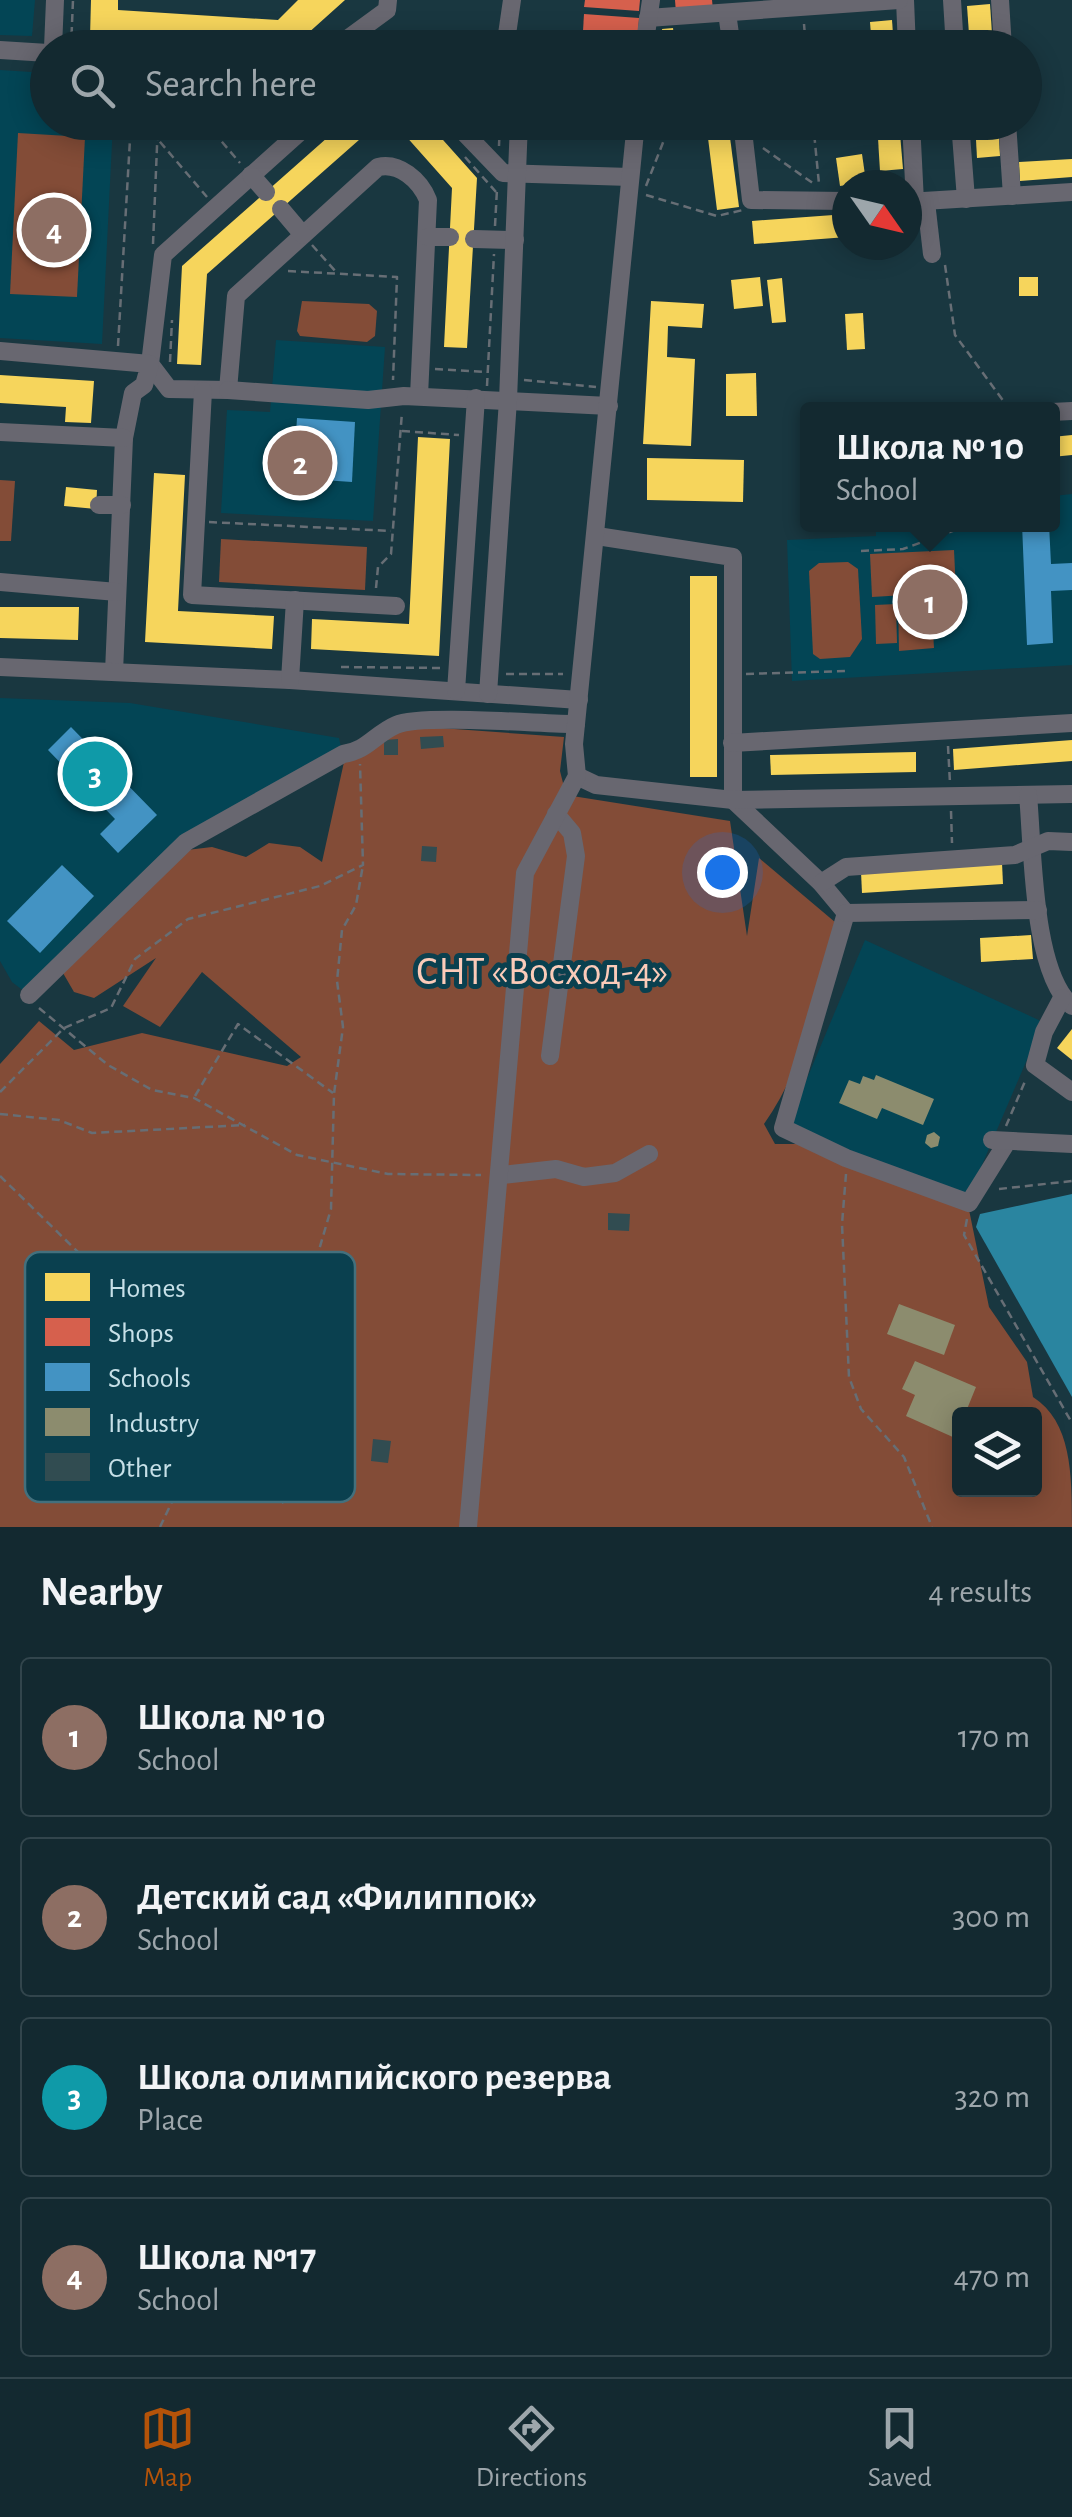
<!DOCTYPE html>
<html lang="en">
<head>
<meta charset="utf-8">
<style>
	body { margin:0; font-family:"Alegreya Sans",sans-serif; background:#20353c; color:#f1f3f6 }
	.controls { position:absolute; right:30px; bottom:30px; display:grid; overflow:hidden; border-radius:10px; box-shadow:0 5px 25px #0003 }
	.controls button { width:90px; height:90px; display:grid; place-items:center; padding:0; border:0; border-bottom:2px solid #32454c; background:#132930; color:#f1f3f6; font:50px sans-serif }
	.compass { position:absolute; left:832px; top:170px; width:90px; height:90px; border-radius:50%; background:#132930; box-shadow:0 5px 25px #0003; rotate:124deg }
	.you { position:absolute; left:722px; top:872px; width:35px; height:35px; margin:-25px; border:8px solid #fff; border-radius:50%; background:#1a73e8; box-shadow:0 0 0 15px #1a73e833 }
	.badge { display:grid; place-items:center; width:65px; height:65px; border-radius:50%; background:#b45309; color:#fff; font-size:32px; font-weight:700 }
	.pin { position:absolute; translate:-50% -50%; border:5px solid #fff; box-shadow:0 2px 10px #0006 }
	.popup { position:absolute; left:800px; top:402px; width:260px; height:130px; box-sizing:border-box; display:grid; place-content:center; border-radius:10px; background:#132930; filter:drop-shadow(0 2px 8px #0005); font-size:32px; white-space:nowrap; color:#9da6ab }
	.popup b { font-size:38px; color:#f1f3f6 }
	.popup::after { content:''; position:absolute; left:50%; top:100%; margin-left:-20px; border:20px solid transparent; border-top-color:#132930 }
	.list { margin:0; padding:0; list-style:none }
	h2 { display:flex; justify-content:space-between; align-items:center; height:130px; margin:0; padding:0 40px; font-size:42px }
	h2 small { font-size:32px; font-weight:400; color:#9da6ab }
	.list li { display:grid; grid-template-columns:65px 1fr auto; gap:30px; align-items:center; box-sizing:border-box; height:160px; margin:0 20px 20px; padding:0 20px; border:2px solid #32454c; border-radius:10px }
	.list b { display:block; font-size:38px; white-space:nowrap }
	.list p { margin:0; font-size:32px; white-space:nowrap; color:#9da6ab }
	.list em { font-size:32px; font-style:normal; color:#9da6ab }
	.icon { flex:none; width:55px; height:55px; fill:none; stroke:currentColor; stroke-width:2; stroke-linecap:round; stroke-linejoin:round }
	.map { position:relative; flex:none; width:1072px; height:1527px; overflow:hidden }
	.search { position:absolute; background:#132930; box-shadow:0 5px 25px #0003; left:30px; right:30px; top:30px; height:110px; display:flex; align-items:center; gap:25px; box-sizing:border-box; padding:0 35px; border-radius:55px; color:#9da6ab; font-size:38px }
	.sheet { height:850px; background:#132930 }
	nav { display:flex; justify-content:space-around; align-items:center; box-sizing:border-box; height:140px; border-top:2px solid #32454c; background:#132930; font-size:28px; color:#9da6ab }
	nav a { display:grid; justify-items:center; gap:5px }
	nav .on { color:#b45309 }
	.map>svg:first-child { display:block }
</style>
</head>
<body>
<div class="map">
<svg width="1072" height="1527" viewBox="0 0 1072 1527">
	<rect width="100%" height="100%" fill="#193740"/>
	<g fill="#034555">
		<path d="M0 0H35L32 36 0 35Z"/>
		<path d="M0 70 47 73 48 122 113 123 102 344 0 338Z"/>
		<path d="M276 340 385 347 373 521 221 513 227 410 270 412Z"/>
		<path d="M1072 494V665L792 681 787 540 876 536V525L1052 524 1053 496Z"/>
		<path d="M0 698 130 703 339 738 344 762 187 850 29 995 12 982 0 961Z"/>
		<path d="M865 940 1043 1022 967 1200 788 1124Z"/>
	</g>
	<g fill="#834c37" fill-rule="evenodd">
		<path d="M18 133 85 137 77 297 10 294Z"/>
		<path d="M302 301 369 304 377 311 375 336 367 342 300 336 297 331Z"/>
		<path d="M0 480 15 481 11 541H0Z"/>
		<path d="M221 539 367 547 365 590 219 582Z"/>
		<path d="M954 550 956 592 872 597 870 554Z"/>
		<path d="M848 562 858 569 862 639 850 657 820 659 813 654 809 571 819 563Z"/>
		<path d="M931 596 934 648 899 651 898 598Z"/>
		<path d="M896 604 897 643 876 644 875 605Z"/>
		<path d="M413 726 564 737 560 771 566 795 730 821 747 936 759 858 842 928C821 994 804 1067 764 1124L775 1144H800L967 1200 989 1307 1027 1362 1033 1397C1072 1422 1072 1475 1072 1527H0V1064L39 1021 74 1050 142 1033 287 1066 301 1057 202 972 160 1027 123 1006 156 958 94 998 74 992 63 973 187 850 212 847 246 857 269 843 300 847 322 862 344 762 389 734ZM960 1414H1034V1490H960Z"/>
	</g>
	<path fill="#2a85a0" d="M1072 1194V1397L976 1227 980 1214Z"/>
	<g fill="#f6d55c">
		<path d="M91 0H118V10L278 20 298 0H345L306 35 279 48 90 37Z"/>
		<path d="M990 4 993 48H970L967 6Z"/>
		<path d="M892 20 894 48H872L870 22Z"/>
		<path d="M673 28 675 48H664L662 29Z"/>
		<path d="M708 30 709 46 685 48 684 32Z"/>
		<path d="M345 122H427L477 178 467 348 444 347 452 188 404 134 368 132 207 274 201 365 177 364 182 266Z"/>
		<path d="M706 122H728L739 207 717 210Z"/>
		<path d="M877 122H899L903 169 880 171Z"/>
		<path d="M975 122H998L1000 156 977 158Z"/>
		<path d="M862 154 866 182 840 186 836 158Z"/>
		<path d="M1072 159V177L1020 181 1019 162Z"/>
		<path d="M847 214V237L754 244 752 221Z"/>
		<path d="M760 277 763 306 734 309 731 280Z"/>
		<rect x="1019" y="277" width="19" height="19"/>
		<path d="M782 278 786 322 772 323 767 280Z"/>
		<path d="M651 301 704 304 702 328 668 326 667 357 695 359 691 446 643 444Z"/>
		<path d="M863 313 865 349 847 350 845 314Z"/>
		<path d="M756 373 757 416H726V374Z"/>
		<path d="M0 375 94 381 91 423 65 422 66 407 0 403Z"/>
		<path d="M1072 435V455L1052 457V437Z"/>
		<path d="M418 437 450 439 439 656 311 649 312 619 409 624Z"/>
		<path d="M647 458 744 460 743 502 647 500Z"/>
		<path d="M154 473 185 475 178 611 274 616 272 649 145 642Z"/>
		<path d="M66 487 97 490 96 509 64 506Z"/>
		<rect x="690" y="576" width="27" height="201"/>
		<path d="M0 607H79L78 640 0 638Z"/>
		<path d="M1072 740V761L954 770 953 749Z"/>
		<path d="M916 752V772L771 775 770 755Z"/>
		<path d="M1002 863 1003 884 862 893 861 872Z"/>
		<path d="M1031 935 1033 959 981 962 980 938Z"/>
		<path d="M1072 1029V1060L1057 1048Z"/>
	</g>
	<g fill="#d6604d">
		<path d="M585 0H640L639 11 584 7Z"/>
		<path d="M675 0H712L713 10 676 13Z"/>
		<path d="M584 14 639 18 637 48H582Z"/>
	</g>
	<g fill="#4393c3">
		<path d="M297 418 355 422 352 482 293 478Z"/>
		<path d="M1022 524H1049L1051 564 1072 563V590L1051 591 1053 643 1027 645Z"/>
		<path d="M71 727 157 815 118 853 100 834 115 819 48 750Z"/>
		<path d="M62 865 94 896 40 953 7 921Z"/>
	</g>
	<g fill="#8c8c6e">
		<path d="M876 1075 934 1099 923 1125 882 1108 877 1119 839 1103 849 1080 860 1084 863 1076 874 1080Z"/>
		<path d="M934 1132 940 1137 938 1146 931 1148 925 1143 927 1135Z"/>
		<path d="M899 1304 955 1325 944 1355 887 1334Z"/>
		<path d="M915 1361 976 1387 965 1414H960L955 1438 906 1416 915 1395 902 1389Z"/>
	</g>
	<g fill="#314c51">
		<path d="M443 736 444 747 421 749 420 737Z"/>
		<path d="M398 739V755H384V740Z"/>
		<path d="M422 846 437 847 436 862 421 861Z"/>
		<path d="M608 1213 630 1214 629 1231 608 1230Z"/>
		<path d="M373 1439 391 1441 388 1463 371 1461Z"/>
	</g>
	<g fill="none" stroke-linecap="round" stroke-linejoin="round">
		<g stroke="#676e75" stroke-width="2.5" stroke-dasharray="8 5" stroke-linecap="butt">
			<path d="M804 24 806 48"/>
			<path d="M71 48 73 0"/>
			<path d="M143 122 207 197"/>
			<path d="M205 122 240 163"/>
			<path d="M813 122 819 184"/>
			<path d="M499 146 500 122"/>
			<path d="M763 148 814 184"/>
			<path d="M465 157 496 192"/>
			<path d="M646 186 671 122"/>
			<path d="M646 195 717 216 743 210"/>
			<path d="M495 226 497 189"/>
			<path d="M153 244 158 122"/>
			<path d="M312 245 337 273"/>
			<path d="M945 265 955 335 1010 410"/>
			<path d="M288 271 397 277 393 380"/>
			<path d="M118 346 131 122"/>
			<path d="M170 362 172 320"/>
			<path d="M435 369 487 372"/>
			<path d="M524 380 596 387"/>
			<path d="M487 386 494 254"/>
			<path d="M402 431 459 435"/>
			<path d="M209 522 391 531"/>
			<path d="M861 551 903 549 972 524"/>
			<path d="M376 588 378 567 391 554 402 412"/>
			<path d="M341 667 443 668"/>
			<path d="M506 674H563"/>
			<path d="M746 674 845 671"/>
			<path d="M948 746 950 783"/>
			<path d="M951 811 952 843"/>
			<path d="M39 1008 108 1065 152 1090 194 1098 297 1155 388 1174 481 1175"/>
			<path d="M0 1092 64 1028 111 1008 135 959 188 919 320 886 363 865 360 764"/>
			<path d="M195 1096 238 1024 333 1093"/>
			<path d="M0 1114 59 1120 92 1133 245 1125"/>
			<path d="M1006 1126 1026 1079"/>
			<path d="M846 1174 842 1224 849 1377 861 1409 904 1457 932 1527"/>
			<path d="M0 1176 118 1291 196 1360 259 1471 285 1505"/>
			<path d="M999 1189 1072 1181"/>
			<path d="M967 1219 964 1235 1072 1423"/>
			<path d="M160 1527 221 1399 276 1339 319 1250 331 1209 334 1094 343 1027 337 981 342 930 356 905 363 865"/>
		</g>
		<g stroke="#686770" stroke-width="18">
			<path d="M905 0 907 48"/>
			<path d="M952 0 955 48"/>
			<path d="M1000 0 1003 48"/>
			<path d="M727 13 732 48"/>
			<path d="M648 18 899 0"/>
			<path d="M53 48 55 0"/>
			<path d="M335 48 387 10 388 0"/>
			<path d="M505 48 512 0"/>
			<path d="M644 48 651 0"/>
			<path d="M0 50 48 53"/>
			<path d="M311 122 163 255 150 364 169 389 228 390 236 296 378 167C399 162 420 180 428 200L419 396"/>
			<path d="M454 122 503 173 630 177"/>
			<path d="M742 122 751 200 847 201"/>
			<path d="M911 122 915 202"/>
			<path d="M960 122 966 199"/>
			<path d="M1007 122 1012 196"/>
			<path d="M251 175 266 192"/>
			<path d="M907 202 1072 192"/>
			<path d="M926 202 932 254"/>
			<path d="M281 209 303 235"/>
			<path d="M428 237H450"/>
			<path d="M474 239 515 240"/>
			<path d="M0 351 150 364 144 385 133 393 124 438 114 672"/>
			<path d="M228 390 368 400 404 396 609 406"/>
			<path d="M203 391 192 595 396 606"/>
			<path d="M1052 412 1072 411"/>
			<path d="M0 432 124 438"/>
			<path d="M99 505H122"/>
			<path d="M597 536 733 557V800L821 883 846 913"/>
			<path d="M0 582 117 592"/>
			<path d="M0 667 290 680 579 700"/>
			<path d="M290 680 295 600"/>
			<path d="M456 691 476 398"/>
			<path d="M488 694 508 400 519 122"/>
			<path d="M732 743 1072 723"/>
			<path d="M577 776 596 785 733 800 1072 794"/>
			<path d="M1028 795C1033 848 1032 972 1072 1006"/>
			<path d="M821 883 846 867 1015 855 1048 841 1072 842"/>
			<path d="M846 913 783 1128 846 1158 969 1203 1007 1142"/>
			<path d="M846 913 1038 910"/>
			<path d="M29 995 186 842 343 754C367 751 375 734 396 725 421 714 541 724 576 724"/>
			<path d="M1062 998 1044 1032 1035 1065 1072 1092"/>
			<path d="M550 1056 576 856 572 833 556 814"/>
			<path d="M992 1140 1072 1144"/>
			<path d="M502 1175 556 1169 584 1177 615 1173 649 1154"/>
			<path d="M468 1527 525 873 577 776 574 744 636 122"/>
		</g>
	</g>
	<g text-anchor="middle" stroke-width="10" stroke-linejoin="round" paint-order="stroke">
		<g font-size="40" fill="#fbcbb9" stroke="#0a404f">
			<text x="542" y="984">СНТ «Восход-4»</text>
		</g>
	</g>
	<rect x="25" y="1252" width="330" height="250" rx="15" fill="#0a404f" stroke="#43707d" stroke-width="2.5"/>
	<rect x="45" y="1273" width="45" height="28" fill="#f6d55c"/>
	<rect x="45" y="1318" width="45" height="28" fill="#d6604d"/>
	<rect x="45" y="1363" width="45" height="28" fill="#4393c3"/>
	<rect x="45" y="1408" width="45" height="28" fill="#8c8c6e"/>
	<rect x="45" y="1453" width="45" height="28" fill="#314c51"/>
	<g font-size="28" fill="#c7e0e8">
		<text x="108" y="1297">Homes</text>
		<text x="108" y="1342">Shops</text>
		<text x="108" y="1387">Schools</text>
		<text x="108" y="1432">Industry</text>
		<text x="108" y="1477">Other</text>
	</g>
</svg>
<div class="controls">
<button><svg class="icon" aria-label="layers" viewBox="0 0 24 24"><path d="M12 4l9 5-9 5-9-5zM3 14l9 5 9-5"/></svg></button>
</div>
<svg class="compass" viewBox="-18 -18 36 36"><path d="M0-13l5 13h-10z" fill="#e53935"/><path d="M0 13l5-13h-10z" fill="#9da6ab"/></svg>
<div class="you"></div>
<div class="pin badge" style="left:930px;top:602px;background:#8d6e63">1</div>
<div class="popup"><b>Школа № 10</b>School</div>
<div class="pin badge" style="left:300px;top:463px;background:#8d6e63">2</div>
<div class="pin badge" style="left:95px;top:774px;background:#0f9aa8">3</div>
<div class="pin badge" style="left:54px;top:230px;background:#8d6e63">4</div>
<div class="search"><svg class="icon" aria-label="search" viewBox="0 0 24 24"><circle cx="10" cy="10" r="6"/><path d="M15 15l6 6"/></svg>Search here</div>
</div>
<section class="sheet">
<h2>Nearby<small>4 results</small></h2>
<ul class="list">
<li><span class="badge" style="background:#8d6e63">1</span><div><b>Школа № 10</b><p>School</p></div><em>170 m</em></li>
<li><span class="badge" style="background:#8d6e63">2</span><div><b>Детский сад «Филиппок»</b><p>School</p></div><em>300 m</em></li>
<li><span class="badge" style="background:#0f9aa8">3</span><div><b>Школа олимпийского резерва</b><p>Place</p></div><em>320 m</em></li>
<li><span class="badge" style="background:#8d6e63">4</span><div><b>Школа №17</b><p>School</p></div><em>470 m</em></li>
</ul>
</section>
<nav>
<a class="on"><svg class="icon" aria-label="map" viewBox="0 0 24 24"><path d="M3 6l6-2 6 2 6-2v14l-6 2-6-2-6 2zM9 4v14M15 6v14"/></svg>Map</a>
<a><svg class="icon" aria-label="directions" viewBox="0 0 24 24"><path d="M12 3l9 9-9 9-9-9zM9 14v-3h6M13 9l2 2-2 2"/></svg>Directions</a>
<a><svg class="icon" aria-label="saved" viewBox="0 0 24 24"><path d="M7 4h10v16l-5-4-5 4z"/></svg>Saved</a>
</nav>
</body>
</html>
